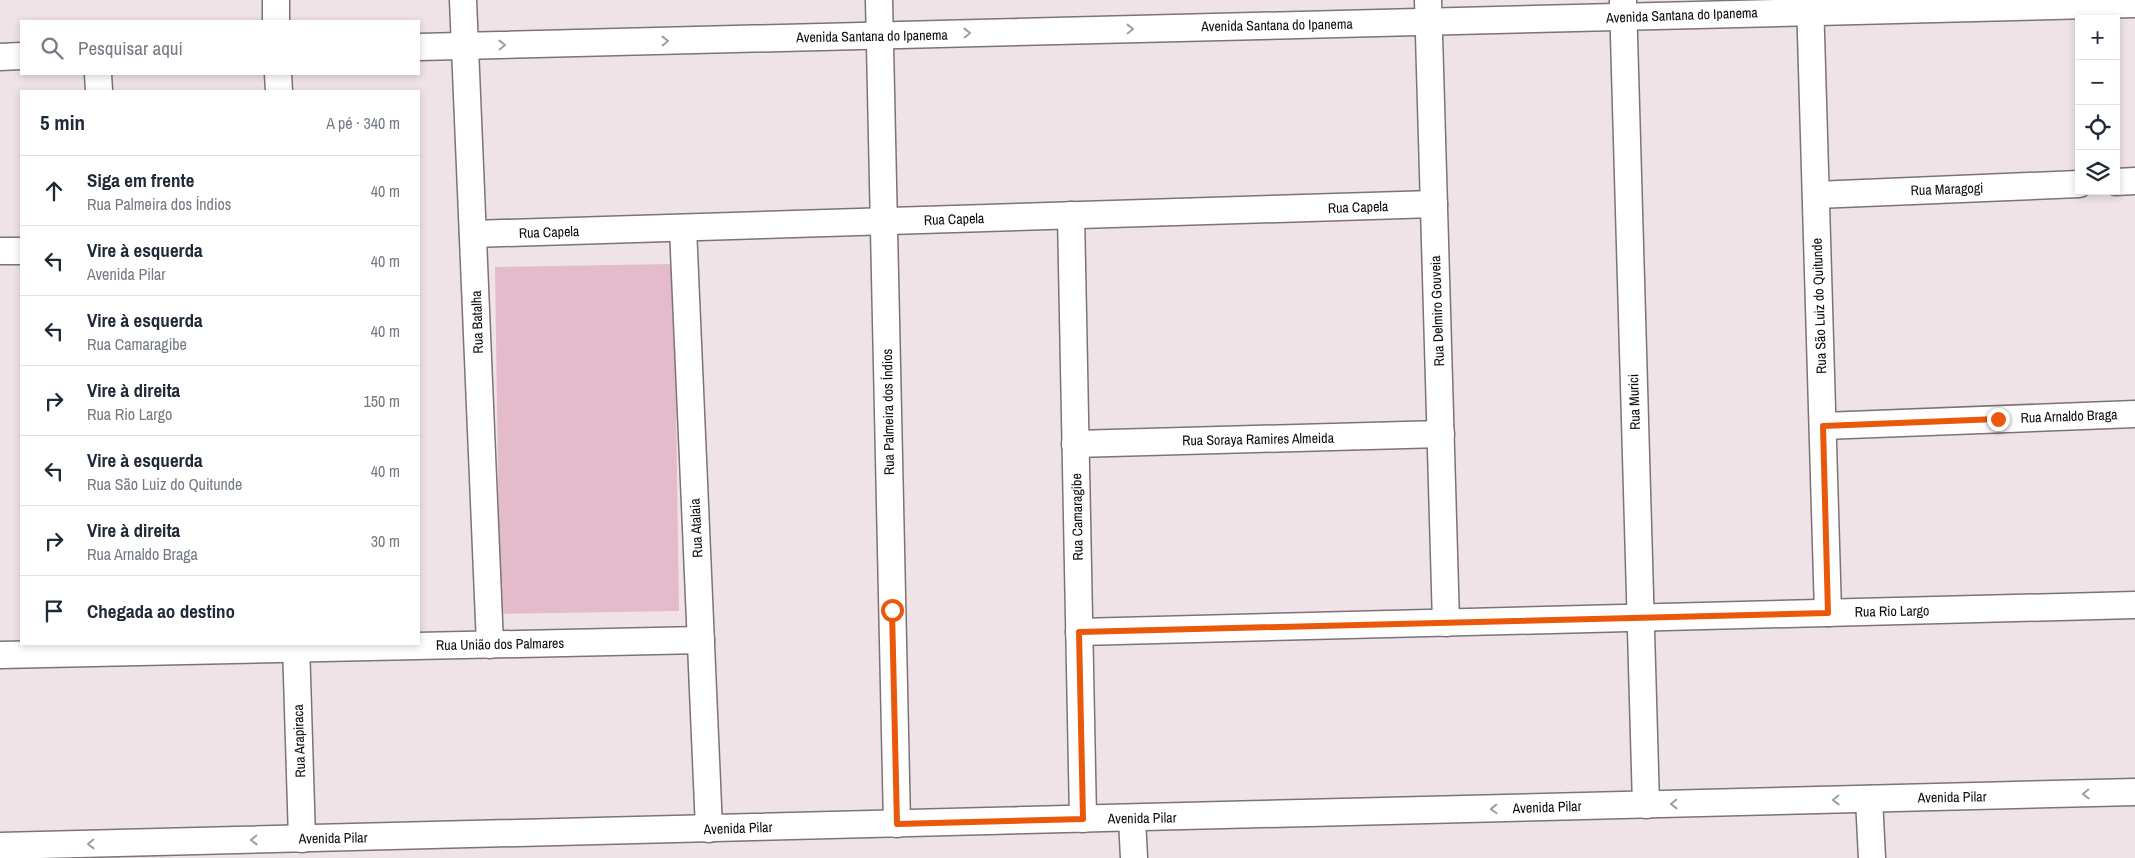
<!DOCTYPE html>
<html lang="pt">
<head>
<meta charset="utf-8">
<style>
	body { margin:0; font-family:"Archivo Narrow",sans-serif; background:#f2f2f3; color:#1f2937 }
	.controls { position:absolute; right:15px; top:15px; display:grid; overflow:hidden; border-radius:0px; box-shadow:0 2px 8px #0003 }
	.controls button { width:45px; height:45px; display:grid; place-items:center; padding:0; border:0; border-bottom:1px solid #e0e1e3; background:#fff; color:#1f2937; font:25px sans-serif }
	.stop { position:absolute; width:15px; height:15px; margin:-11px; border:4px solid #ea580c; border-radius:50%; background:#fff }
	.stop.end { background:#ea580c; border-color:#fff; box-shadow:0 1px 5px #0008 }
	.list { margin:0; padding:0; list-style:none }
	h2 { display:flex; justify-content:space-between; align-items:center; height:65px; margin:0; padding:0 20px; font-size:21px }
	h2 small { font-size:16px; font-weight:400; color:#747a83 }
	.list li { display:grid; grid-template-columns:32px 1fr auto; gap:15px; align-items:center; box-sizing:border-box; height:70px; padding:0 20px; border-top:1px solid #e0e1e3 }
	.list b { display:block; font-size:19px; white-space:nowrap }
	.list p { margin:0; font-size:16px; white-space:nowrap; color:#747a83 }
	.list em { font-size:16px; font-style:normal; color:#747a83 }
	.icon { flex:none; width:28px; height:28px; fill:none; stroke:currentColor; stroke-width:2; stroke-linecap:round; stroke-linejoin:round }
	.map { position:relative; flex:none; width:2135px; height:858px; overflow:hidden }
	.search { position:absolute; background:#fff; box-shadow:0 2px 8px #0003; left:20px; top:20px; width:400px; height:55px; display:flex; align-items:center; gap:12px; box-sizing:border-box; padding:0 18px; border-radius:0px; color:#747a83; font-size:19px }
	.panel { position:absolute; background:#fff; box-shadow:0 2px 8px #0003; left:20px; top:90px; width:400px; height:555px; border-radius:0px }
	.map>svg:first-child { display:block }
</style>
</head>
<body>
<div class="map">
<svg width="2135" height="858" viewBox="0 0 2135 858">
	<rect width="100%" height="100%" fill="#f0e3e8"/>
	<path fill="#e4bbcb" d="M674 264 679 611 500 614 495 267Z"/>
	<g fill="none" stroke-linecap="round" stroke-linejoin="round">
		<defs>
			<g id="minor">
				<path d="M276 0V21"/>
				<path d="M463 0 490 645"/>
				<path d="M879 0 897 824"/>
				<path d="M1428 0 1446 623"/>
				<path d="M1810 0 1828 613"/>
				<path d="M1623 1 1646 805"/>
				<path d="M419 47 2135 4"/>
				<path d="M0 57 21 56"/>
				<path d="M98 74 99 91"/>
				<path d="M278 74 279 91"/>
				<path d="M2116 182 2135 181"/>
				<path d="M1816 195 2079 184"/>
				<path d="M1071 215 1083 819"/>
				<path d="M683 228 709 829"/>
				<path d="M473 234 1434 204"/>
				<path d="M0 251H21"/>
				<path d="M1823 426 2135 414"/>
				<path d="M1075 444 1441 434"/>
				<path d="M1079 632 2135 605"/>
				<path d="M296 644 302 839"/>
				<path d="M0 655 701 640"/>
				<path d="M1869 799 1872 858"/>
				<path d="M1132 818 1134 858"/>
				<path d="M0 846 2135 792"/>
			</g>
		</defs>
		<use href="#minor" stroke="#7d7276" stroke-width="29"/>
		<use href="#minor" stroke="#fff" stroke-width="26"/>
	</g>
	<defs><path id="oneway-chevron" d="M-2-3.5L2.5 0L-2 3.5" fill="none" stroke-width="1.6" stroke-linecap="round" stroke-linejoin="round" transform="scale(1.25)"/></defs>
	<g stroke="#9f9e9e">
		<use href="#oneway-chevron" transform="translate(1130 29) rotate(-1)"/>
		<use href="#oneway-chevron" transform="translate(967 33) rotate(-1)"/>
		<use href="#oneway-chevron" transform="translate(665 41) rotate(-1)"/>
		<use href="#oneway-chevron" transform="translate(502 45) rotate(-1)"/>
		<use href="#oneway-chevron" transform="translate(2086 794) rotate(179)"/>
		<use href="#oneway-chevron" transform="translate(1836 800) rotate(179)"/>
		<use href="#oneway-chevron" transform="translate(1674 804) rotate(179)"/>
		<use href="#oneway-chevron" transform="translate(1494 809) rotate(178)"/>
		<use href="#oneway-chevron" transform="translate(254 840) rotate(179)"/>
		<use href="#oneway-chevron" transform="translate(91 844) rotate(179)"/>
	</g>
	<g fill="none" stroke-linecap="round" stroke-linejoin="round">
		<path stroke="#ea580c" stroke-width="6" d="M892 610 897 824 1083 819 1079 632 1828 613 1823 426 1998 419"/>
	</g>
	<g text-anchor="middle" stroke-width="4.5" stroke-linejoin="round" paint-order="stroke">
		<g font-size="14" fill="#100c0d" stroke="#fff">
			<text transform="translate(1682 15) rotate(-2)" y="5">Avenida Santana do Ipanema</text>
			<text transform="translate(1277 25) rotate(-1)" y="5">Avenida Santana do Ipanema</text>
			<text transform="translate(872 36) rotate(-1)" y="5">Avenida Santana do Ipanema</text>
			<text transform="translate(1947 189) rotate(-2)" y="5">Rua Maragogi</text>
			<text transform="translate(1358 207) rotate(-2)" y="5">Rua Capela</text>
			<text transform="translate(954 219) rotate(-2)" y="5">Rua Capela</text>
			<text transform="translate(549 232) rotate(-2)" y="5">Rua Capela</text>
			<text transform="translate(1819 306) rotate(-92)" y="5">Rua São Luiz do Quitunde</text>
			<text transform="translate(1437 311) rotate(-92)" y="5">Rua Delmiro Gouveia</text>
			<text transform="translate(477 322) rotate(-92)" y="5">Rua Batalha</text>
			<text transform="translate(1634 402) rotate(-92)" y="5">Rua Murici</text>
			<text transform="translate(888 412) rotate(-91)" y="5">Rua Palmeira dos Índios</text>
			<text transform="translate(2069 416) rotate(-2)" y="5">Rua Arnaldo Braga</text>
			<text transform="translate(1258 439) rotate(-1)" y="5">Rua Soraya Ramires Almeida</text>
			<text transform="translate(1077 517) rotate(-91)" y="5">Rua Camaragibe</text>
			<text transform="translate(696 528) rotate(-93)" y="5">Rua Atalaia</text>
			<text transform="translate(1892 611) rotate(-1)" y="5">Rua Rio Largo</text>
			<text transform="translate(500 644) rotate(-1)" y="5">Rua União dos Palmares</text>
			<text transform="translate(299 741) rotate(-92)" y="5">Rua Arapiraca</text>
			<text transform="translate(1952 797) rotate(-1)" y="5">Avenida Pilar</text>
			<text transform="translate(1547 807) rotate(-2)" y="5">Avenida Pilar</text>
			<text transform="translate(1142 818) rotate(-1)" y="5">Avenida Pilar</text>
			<text transform="translate(738 828) rotate(-2)" y="5">Avenida Pilar</text>
			<text transform="translate(333 838) rotate(-1)" y="5">Avenida Pilar</text>
		</g>
	</g>
</svg>
<div class="controls">
<button>+</button>
<button>−</button>
<button><svg class="icon" aria-label="locate" viewBox="0 0 24 24"><circle cx="12" cy="12" r="6"/><path d="M12 2v4M12 18v4M2 12h4M18 12h4"/></svg></button>
<button><svg class="icon" aria-label="layers" viewBox="0 0 24 24"><path d="M12 4l9 5-9 5-9-5zM3 14l9 5 9-5"/></svg></button>
</div>
<div class="stop" style="left:892px;top:610px"></div>
<div class="stop end" style="left:1998px;top:419px"></div>
<div class="search"><svg class="icon" aria-label="search" viewBox="0 0 24 24"><circle cx="10" cy="10" r="6"/><path d="M15 15l6 6"/></svg>Pesquisar aqui</div>
<section class="panel">
<h2>5 min<small>A pé · 340 m</small></h2>
<ul class="list">
<li><svg class="icon" aria-label="ahead" viewBox="0 0 24 24"><path d="M12 20V5M6 11l6-6 6 6"/></svg><div><b>Siga em frente</b><p>Rua Palmeira dos Índios</p></div><em>40 m</em></li>
<li><svg class="icon" aria-label="left" viewBox="0 0 24 24"><path d="M17 20v-9H6M10 6l-5 5 5 5"/></svg><div><b>Vire à esquerda</b><p>Avenida Pilar</p></div><em>40 m</em></li>
<li><svg class="icon" aria-label="left" viewBox="0 0 24 24"><path d="M17 20v-9H6M10 6l-5 5 5 5"/></svg><div><b>Vire à esquerda</b><p>Rua Camaragibe</p></div><em>40 m</em></li>
<li><svg class="icon" aria-label="right" viewBox="0 0 24 24"><path d="M7 20v-9h11M14 6l5 5-5 5"/></svg><div><b>Vire à direita</b><p>Rua Rio Largo</p></div><em>150 m</em></li>
<li><svg class="icon" aria-label="left" viewBox="0 0 24 24"><path d="M17 20v-9H6M10 6l-5 5 5 5"/></svg><div><b>Vire à esquerda</b><p>Rua São Luiz do Quitunde</p></div><em>40 m</em></li>
<li><svg class="icon" aria-label="right" viewBox="0 0 24 24"><path d="M7 20v-9h11M14 6l5 5-5 5"/></svg><div><b>Vire à direita</b><p>Rua Arnaldo Braga</p></div><em>30 m</em></li>
<li><svg class="icon" aria-label="arrive" viewBox="0 0 24 24"><path d="M6 21V4h12l-3 4 3 4H6"/></svg><div><b>Chegada ao destino</b></div></li>
</ul>
</section>
</div>
</body>
</html>
